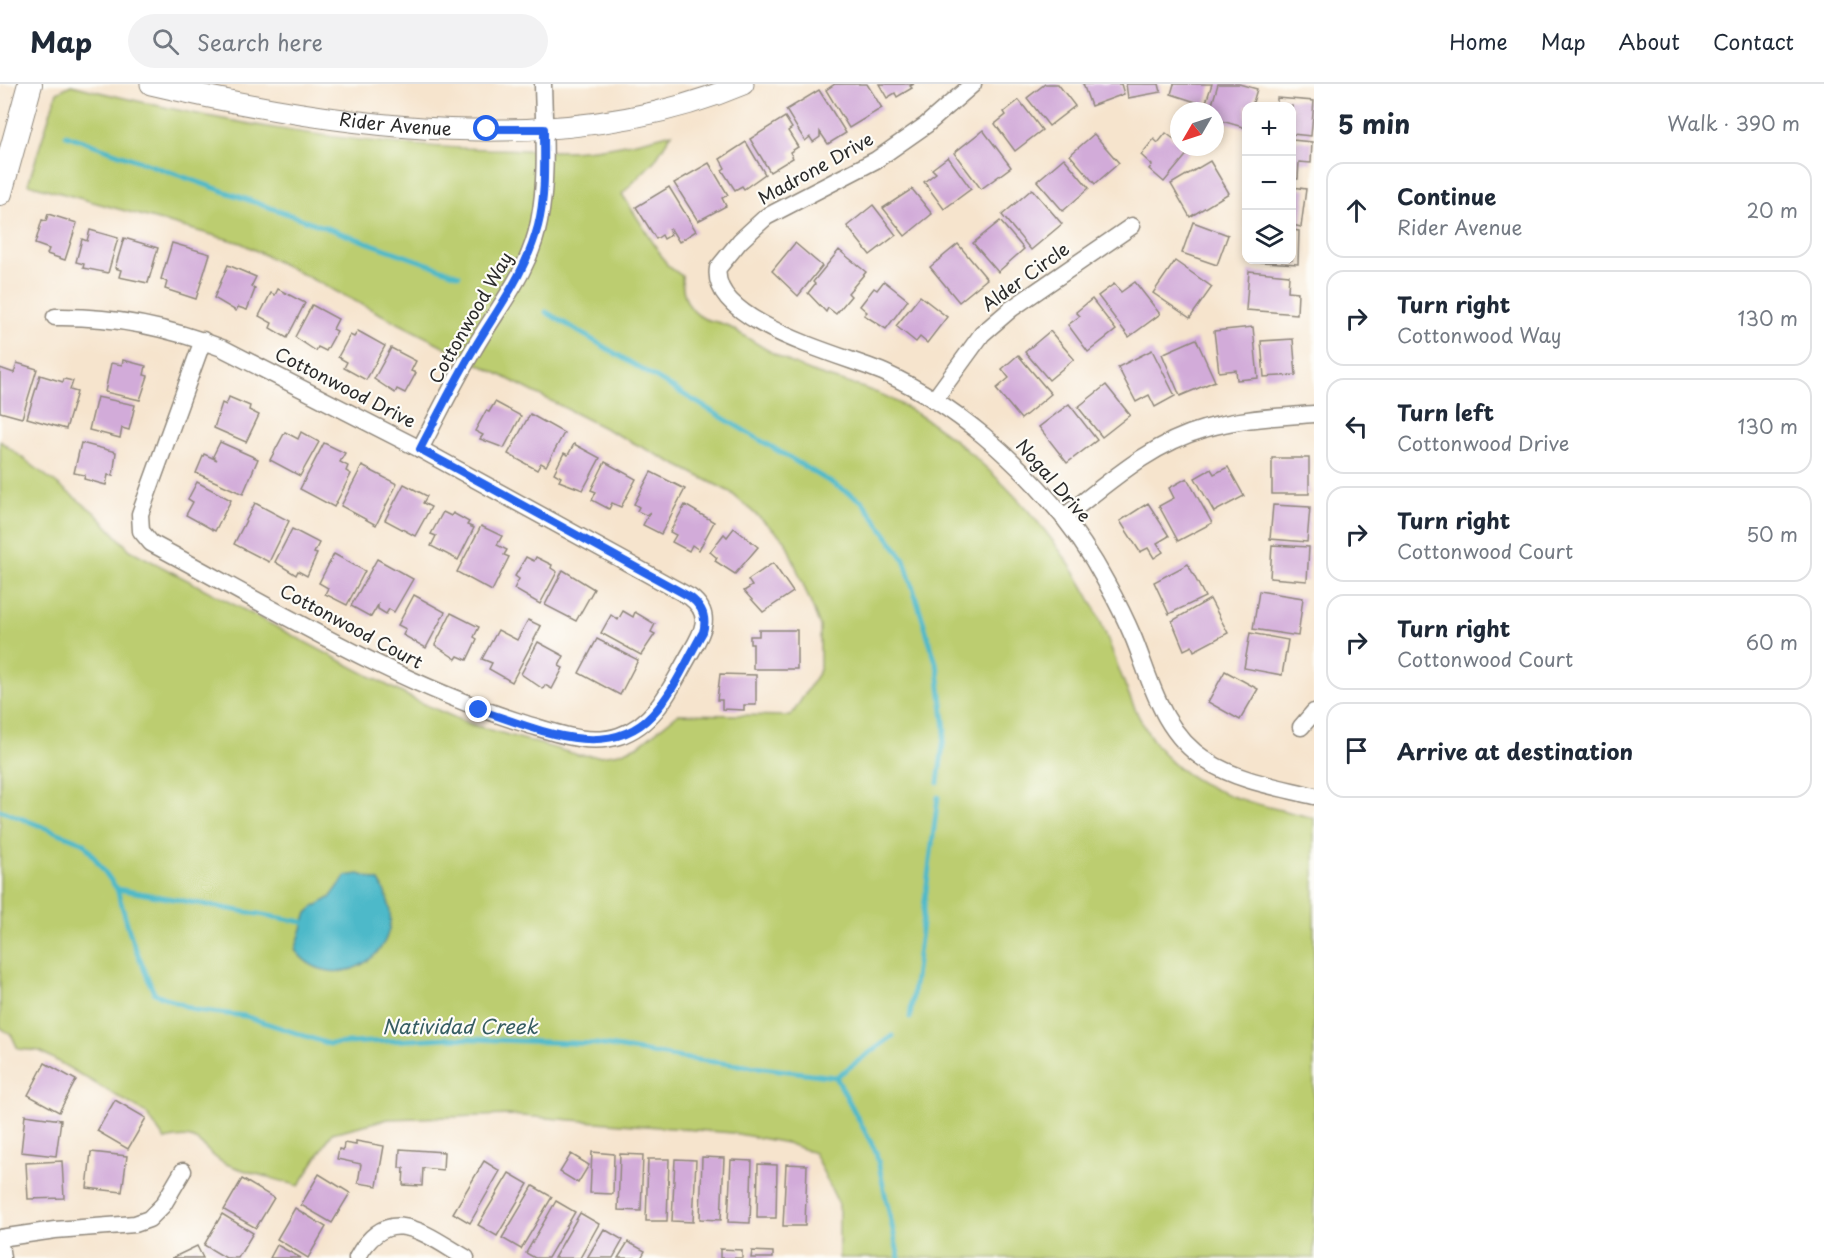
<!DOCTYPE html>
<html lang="en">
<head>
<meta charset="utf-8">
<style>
	body { margin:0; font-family:"Playpen Sans",sans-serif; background:#f2f2f3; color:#1f2937 }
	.controls { position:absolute; right:18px; top:18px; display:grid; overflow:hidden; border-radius:12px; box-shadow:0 3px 9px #0003 }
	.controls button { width:54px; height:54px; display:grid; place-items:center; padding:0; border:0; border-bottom:2px solid #e0e1e3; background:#fff; color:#1f2937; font:30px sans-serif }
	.compass { position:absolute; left:1170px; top:18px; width:54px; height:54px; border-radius:50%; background:#fff; box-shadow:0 3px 9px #0003; rotate:231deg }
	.stop { position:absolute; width:18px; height:18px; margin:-14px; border:4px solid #2563eb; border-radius:50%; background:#fff }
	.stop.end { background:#2563eb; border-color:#fff; box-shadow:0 2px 6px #0008 }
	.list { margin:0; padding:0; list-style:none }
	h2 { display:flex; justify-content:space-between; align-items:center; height:78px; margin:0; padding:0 24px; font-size:26px }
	h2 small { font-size:20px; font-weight:400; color:#747a83 }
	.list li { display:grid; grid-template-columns:39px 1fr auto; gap:18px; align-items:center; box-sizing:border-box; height:96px; margin:0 12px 12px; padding:0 12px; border:2px solid #e0e1e3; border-radius:18px }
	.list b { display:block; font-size:22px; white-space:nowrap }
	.list p { margin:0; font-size:20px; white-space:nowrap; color:#747a83 }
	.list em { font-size:20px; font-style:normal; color:#747a83 }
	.icon { flex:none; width:33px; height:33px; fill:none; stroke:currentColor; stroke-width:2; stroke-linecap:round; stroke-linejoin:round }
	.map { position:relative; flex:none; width:1314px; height:1174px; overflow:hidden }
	header { display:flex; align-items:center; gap:36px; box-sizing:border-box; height:84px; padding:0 30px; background:#fff; border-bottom:2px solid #e0e1e3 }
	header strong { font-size:28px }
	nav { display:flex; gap:33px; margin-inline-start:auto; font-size:21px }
	.search { width:420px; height:54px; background:#f2f2f3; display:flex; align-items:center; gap:15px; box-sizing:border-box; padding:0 21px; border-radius:33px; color:#747a83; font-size:22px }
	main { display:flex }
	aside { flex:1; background:#fff }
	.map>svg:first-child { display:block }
</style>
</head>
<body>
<header>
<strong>Map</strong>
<div class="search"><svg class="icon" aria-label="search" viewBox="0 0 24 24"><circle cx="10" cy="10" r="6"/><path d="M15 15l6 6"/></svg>Search here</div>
<nav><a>Home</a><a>Map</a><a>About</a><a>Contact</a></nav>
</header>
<main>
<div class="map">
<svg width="1314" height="1174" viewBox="0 0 1314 1174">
	<rect width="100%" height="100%" fill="#fdfcf7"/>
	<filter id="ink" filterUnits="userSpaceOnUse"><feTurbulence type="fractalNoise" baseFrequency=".0167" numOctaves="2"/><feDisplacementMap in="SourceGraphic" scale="12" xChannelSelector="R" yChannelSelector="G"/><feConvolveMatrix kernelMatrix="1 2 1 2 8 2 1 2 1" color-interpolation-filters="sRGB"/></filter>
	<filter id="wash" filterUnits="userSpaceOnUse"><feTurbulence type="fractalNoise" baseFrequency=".008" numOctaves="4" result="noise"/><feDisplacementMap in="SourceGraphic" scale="24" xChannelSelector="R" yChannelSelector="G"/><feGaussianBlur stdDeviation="1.35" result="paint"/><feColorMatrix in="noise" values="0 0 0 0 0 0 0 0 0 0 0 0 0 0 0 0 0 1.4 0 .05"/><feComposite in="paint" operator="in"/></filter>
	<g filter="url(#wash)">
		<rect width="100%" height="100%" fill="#f6e4cd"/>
		<path fill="#bccd6f" stroke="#747c4d" stroke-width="1.5" d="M71 1C209 36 345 61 488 65 519 65 552 69 583 66 613 64 643 57 672 49L655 76 622 110 668 182 682 192C682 209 686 225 703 234 711 238 720 237 728 242 756 259 781 276 812 288 837 297 864 302 889 314 918 329 947 348 971 370 1019 412 1061 460 1091 517 1119 570 1129 642 1175 681 1215 714 1266 722 1314 734V1174H839V1121L814 1069 787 1059 733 1049 510 1031 388 1035 332 1049 299 1102C280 1096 237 1086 222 1078 196 1062 204 1047 165 1056L146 1029 40 967 18 965 12 952 0 943V357L94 428 130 466 419 618 470 640 578 671 600 672 620 669 639 661 678 630 791 632 820 586V542L785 456 730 408 241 159 28 100 57 8Z"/>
		<path fill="#4db9c9" stroke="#3c727a" stroke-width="1.5" d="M359 790 379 797C421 865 335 919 295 866L307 829 315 822 330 814 346 792Z"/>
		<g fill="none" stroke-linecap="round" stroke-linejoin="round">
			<g stroke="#4db9c9" stroke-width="5">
				<path d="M66 51 459 191"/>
				<path d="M546 228 862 417 904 475 938 585 945 645 938 699"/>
				<path d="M0 726 84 759 117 805 132 856 154 909 195 926 245 932 329 960 448 954 597 960 682 974 836 993"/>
				<path d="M117 805 303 838"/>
				<path d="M910 934 938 713"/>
				<path d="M836 993 876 1068 899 1174"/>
				<path d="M836 993 893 952"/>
			</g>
		</g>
		<g id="blocks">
			<g fill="#d2abd9">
				<path d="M835 0H867L882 24 849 44 826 6Z"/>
				<path d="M879 0H914L910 2 912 4 897 13 895 9 887 14Z"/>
				<path d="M1045 0H1058L1075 22 1049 42 1027 14Z"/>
				<path d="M1083 0H1121L1124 10 1091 22Z"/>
				<path d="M1126 0H1159L1161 8 1128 14Z"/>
				<path d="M1174 0H1212L1205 21 1171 10Z"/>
				<path d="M1218 0H1239L1257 5 1252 22H1246V44L1215 35V27H1210Z"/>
				<path d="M819 6 846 49 828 60 820 48V53L813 58 810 53 805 57 786 26Z"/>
				<path d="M1277 14 1314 17 1311 52 1292 50V22H1277Z"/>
				<path d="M1019 16 1042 46 1015 67 995 40 1006 31 1004 28Z"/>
				<path d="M785 33 792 44 788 47 798 63 790 68 793 74 770 88 750 55Z"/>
				<path d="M983 46 1011 83 981 105 954 69Z"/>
				<path d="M1166 49 1179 59V63L1189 68 1164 98 1149 85 1152 81 1141 71 1154 55 1158 59Z"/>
				<path d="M1094 50 1119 79 1095 100 1070 71Z"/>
				<path d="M1292 56 1312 58 1311 79 1299 78 1298 95H1292Z"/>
				<path d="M746 58 765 90 744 105 742 102 735 106 722 86 725 84 720 75Z"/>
				<path d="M948 73 971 105 944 125 924 98 936 89 932 85Z"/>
				<path d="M1064 74 1089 104 1063 127 1037 97Z"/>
				<path d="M1210 77 1229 109 1190 133 1171 100Z"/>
				<path d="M709 79 728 111 722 114 726 122 698 137 674 99Z"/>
				<path d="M669 103 696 147 679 158 671 145 669 146 671 151 664 155 662 151 656 155 636 123Z"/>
				<path d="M1292 103 1306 105 1301 143 1292 141Z"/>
				<path d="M912 105 932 130 905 152 883 124Z"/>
				<path d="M1032 105 1062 140 1031 166 1002 131Z"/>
				<path d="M873 121 896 151 870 171 847 142Z"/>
				<path d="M48 130 77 139 65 176 47 170 49 165 35 160 42 136 46 137Z"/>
				<path d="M1000 137 1024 165 998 188 973 159Z"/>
				<path d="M1193 138 1228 151 1217 181 1182 169Z"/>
				<path d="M90 146 118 154 108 189 83 184 84 180 76 178 82 155 87 157Z"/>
				<path d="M1292 146 1299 147 1298 180 1261 178V176H1292Z"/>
				<path d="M124 154 158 164 148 199 119 193 121 186 115 184Z"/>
				<path d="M172 159 210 170 196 215 165 205 167 198 161 195Z"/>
				<path d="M795 159 822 182 798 212 772 187Z"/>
				<path d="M958 160 987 195 959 218 930 183Z"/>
				<path d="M839 166 866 188 848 209 851 212 836 230 828 224 826 228 808 209 815 200 813 198Z"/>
				<path d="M1175 177 1212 203 1190 234 1153 209Z"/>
				<path d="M228 181 256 193 251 203 255 205 247 226 238 223 236 227 214 214Z"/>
				<path d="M1249 187 1289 191 1288 207 1298 208 1297 230 1246 226Z"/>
				<path d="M884 197 908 216 886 245 864 231 867 228 860 222 874 204 877 206Z"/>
				<path d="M1135 198 1160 230 1129 253 1098 212 1114 200 1121 208Z"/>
				<path d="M278 205 305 219 287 254 270 244 272 239 259 232 271 209 275 211Z"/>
				<path d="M920 212 947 233 927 259 920 253 916 258 896 242Z"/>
				<path d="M1092 215 1116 246 1088 268 1068 241 1080 232 1076 228Z"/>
				<path d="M312 221 338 235 333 245 337 247 326 267 318 263 316 267 295 253Z"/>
				<path d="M1253 243 1258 294 1237 296 1236 286 1219 288 1214 247Z"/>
				<path d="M358 247 385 262 366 296 344 284 347 278 338 273 350 251 354 253Z"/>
				<path d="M1050 247 1074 275 1049 296 1025 268Z"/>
				<path d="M1196 255 1215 297 1180 312 1162 270Z"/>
				<path d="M1293 255 1296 291 1264 293 1261 257Z"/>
				<path d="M391 264 416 277 411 287 416 289 405 309 397 305 395 309 374 295Z"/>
				<path d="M1152 266 1175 312 1155 323 1149 311 1136 318 1118 283Z"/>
				<path d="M1018 271 1051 310 1021 335 996 305 1009 294 1002 285Z"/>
				<path d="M123 276 146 282 144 291 148 292 140 316 105 308 111 279 122 281Z"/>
				<path d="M17 279 37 285 22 334 0 328V284L14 289Z"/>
				<path d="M40 291 63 298 64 295 73 297 70 306 77 308 66 345 27 334Z"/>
				<path d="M1106 301 1130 331 1102 353 1078 323Z"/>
				<path d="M97 313 135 321 129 346 122 344 120 354 89 346Z"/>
				<path d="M229 313 250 322 249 326 259 331 246 358 214 344 222 319 226 321Z"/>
				<path d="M495 318 521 332 504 364 480 355 483 351 475 347 486 327 489 328Z"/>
				<path d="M1069 320 1097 356 1067 379 1039 343Z"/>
				<path d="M530 330 564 349 546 382 541 379 537 386 508 370Z"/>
				<path d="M285 348 298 355 301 348 319 358 300 392 270 376Z"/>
				<path d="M220 358 258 375 243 410 196 389 204 370 217 376 213 372Z"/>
				<path d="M81 359 116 368 113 392 108 391 106 401 84 395 85 391 74 389Z"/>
				<path d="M324 359 345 369 340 378 348 382 346 387 351 390 334 423 300 405Z"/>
				<path d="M574 360 600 374 583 406 559 397 561 393 554 389 564 369 568 371Z"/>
				<rect x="1272" y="374" width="37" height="36"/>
				<path d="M605 378 636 395 621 423 612 419 609 425 592 416 596 408 591 406Z"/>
				<path d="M362 382 397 400 376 441 341 422Z"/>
				<path d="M1228 383 1244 412 1214 428 1195 394 1211 385 1214 390Z"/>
				<path d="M651 388 685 405 661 450 643 441 650 428 646 431 637 427 639 423 634 420Z"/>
				<path d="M1187 394 1212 439 1178 457 1159 422 1174 414 1169 404Z"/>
				<path d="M197 398 231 416 215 447 186 431 193 418 188 415Z"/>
				<path d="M404 400 427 412 423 419 431 423 415 452 385 436Z"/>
				<path d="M255 419 289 437 269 478 234 460Z"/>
				<path d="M1148 419 1169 452 1157 459 1163 468 1154 474 1148 464 1140 468 1120 437Z"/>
				<path d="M685 421 714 438 699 466 692 461 689 467 672 458 676 451 670 448Z"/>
				<path d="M1273 421 1310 423 1307 458 1270 455Z"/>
				<path d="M443 428 451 432 453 429 469 438 467 441 474 444 458 476 431 462 436 452 431 450Z"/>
				<path d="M481 442 502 452 497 461 507 466 504 471 509 473 492 507 457 488Z"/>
				<path d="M734 444 758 463 735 490 715 477 717 474 710 468 724 450 727 453Z"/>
				<path d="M292 445 319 459 314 469 317 470 307 492 298 487 296 491 275 478Z"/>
				<path d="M1272 461 1309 463 1307 497 1270 494Z"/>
				<path d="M334 470 365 487 347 521 325 510 328 504 319 499Z"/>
				<path d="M526 473 534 477 536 473 552 481 551 484 557 488 540 520 514 505 519 495 515 492Z"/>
				<path d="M377 475 413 495 394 528 389 525 386 530 378 525V521L371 533 351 522Z"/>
				<path d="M773 479 793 508 763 528 744 507 752 502 748 496Z"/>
				<path d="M1188 480 1205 513 1169 530 1154 498Z"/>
				<path d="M563 486 594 505 576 537 545 521Z"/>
				<path d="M1259 507 1303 514 1298 552 1253 545Z"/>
				<path d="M414 511 445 528 426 564 403 551 406 545 398 541Z"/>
				<path d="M1210 515 1228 549 1194 567 1192 562 1184 566 1172 537Z"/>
				<path d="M623 527 633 533 635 528 655 540 651 548 655 550 641 571 601 549 611 531 618 536Z"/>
				<path d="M451 529 479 543 474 553 477 555 467 576 458 572 456 575 435 561Z"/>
				<path d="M528 536 541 542 512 598 489 585 492 579 482 575 498 546 517 556Z"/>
				<path d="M759 546H797V585H753V560H750V552H759Z"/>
				<path d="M1250 549 1288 556 1282 591 1244 584Z"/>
				<path d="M597 555 638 576 620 611 579 589Z"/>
				<path d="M538 558 564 572 559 582 563 584 552 605 545 601 543 605 521 590Z"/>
				<path d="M1225 587 1258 605 1240 636 1208 618Z"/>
				<path d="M720 590 756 591V621H744V626L722 625V616H717Z"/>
				<path d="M45 979 76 996 59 1028 28 1011Z"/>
				<path d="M115 1016 146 1034 128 1065 97 1047Z"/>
				<path d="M25 1031 61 1036 56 1072 21 1068Z"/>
				<path d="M356 1057 384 1062 377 1102 358 1099 361 1080 337 1075 339 1065 343 1066 344 1059 356 1061Z"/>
				<path d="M400 1065 444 1068 443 1086 423 1084 422 1102 403 1101 404 1084H399Z"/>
				<path d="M91 1068 127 1072 122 1108 87 1104Z"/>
				<path d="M592 1068 614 1070 613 1110 590 1109Z"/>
				<path d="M571 1070 589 1081 578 1099 560 1088Z"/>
				<path d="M620 1070 643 1071 641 1127 618 1126Z"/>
				<path d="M702 1073 724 1074 721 1136 700 1135Z"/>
				<path d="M648 1075H669L667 1137H646Z"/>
				<path d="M675 1075 696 1076 693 1138 672 1137Z"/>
				<path d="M731 1076 752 1077 750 1139 728 1138Z"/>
				<path d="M62 1077 64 1114 28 1115 26 1079Z"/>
				<path d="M484 1077 500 1087 470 1139 453 1129Z"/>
				<path d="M758 1080 777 1081 776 1134H757Z"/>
				<path d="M786 1080 807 1081 805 1142H783Z"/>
				<path d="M509 1089 528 1100 497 1152 478 1141Z"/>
				<path d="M319 1090 350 1109 332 1139 301 1121Z"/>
				<path d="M242 1095 274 1114 256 1144 224 1126Z"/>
				<path d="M533 1102 552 1113 521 1165 502 1154Z"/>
				<path d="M556 1117 575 1128 548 1174H535L526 1169Z"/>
				<path d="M295 1124 326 1143 308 1174 277 1155Z"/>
				<path d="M580 1129 599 1140 580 1174H554Z"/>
				<path d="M222 1130 253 1149 238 1174H226L204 1161Z"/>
				<path d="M604 1145 623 1156 613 1174H587Z"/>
				<path d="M628 1158 645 1167 641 1174H618Z"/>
				<path d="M277 1161 301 1174H270Z"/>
				<path d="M197 1162 203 1174H172Z"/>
				<path d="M720 1165 742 1166V1174H720Z"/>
				<path d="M752 1167 773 1168V1174H751Z"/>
			</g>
		</g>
	</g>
	<g filter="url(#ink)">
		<use href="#blocks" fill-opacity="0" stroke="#90887c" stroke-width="1.5"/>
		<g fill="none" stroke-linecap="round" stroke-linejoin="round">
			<defs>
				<g id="minor">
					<path d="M973 0 926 41 876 76 766 133 740 157 718 184C709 239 847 272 885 289 920 305 954 327 984 352 1031 392 1077 443 1106 498 1116 516 1126 536 1134 555 1152 600 1162 648 1207 677 1238 697 1278 703 1314 712"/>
					<path d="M55 233C113 232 168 243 222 264L420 365 690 513C713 530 703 548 691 568 672 600 658 639 619 652 589 662 556 649 526 640 394 599 273 524 151 459L141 447 140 430 203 256"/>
					<path d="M934 316 982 250 1011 225 1132 142"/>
					<path d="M420 365C438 331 455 296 475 263 499 222 530 186 539 138 548 93 544 45 543 0"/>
					<path d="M1064 433C1107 400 1150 360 1204 345 1240 334 1277 333 1314 330"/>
					<path d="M1301 643 1314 628"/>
					<path d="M0 1154 55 1146 135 1140 149 1135 163 1121 183 1087"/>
					<path d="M0 1160 2 1174"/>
					<path d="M357 1174C388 1117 425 1150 466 1174"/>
				</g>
				<g id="tertiary">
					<path id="s1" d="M151 0C338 44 562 77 743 0"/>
				</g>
				<path id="secondary" d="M0 109 30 0"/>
			</defs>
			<use href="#minor" stroke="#90887c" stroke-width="19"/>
			<use href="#tertiary" stroke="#90887c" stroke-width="23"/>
			<use href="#secondary" stroke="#90887c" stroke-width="26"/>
			<use href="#minor" stroke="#fff" stroke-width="16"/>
			<use href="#tertiary" stroke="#fff" stroke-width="21"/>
			<use href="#secondary" stroke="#fff" stroke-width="24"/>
		</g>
	</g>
	<g fill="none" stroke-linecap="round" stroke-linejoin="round" filter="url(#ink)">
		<path stroke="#2563eb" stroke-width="8" d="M479 626C531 642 606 680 652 631 674 608 687 575 703 548 707 534 702 522 690 513L420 365C438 331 455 296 475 263 499 223 526 188 538 142 546 111 544 77 544 45H487"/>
	</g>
	<g text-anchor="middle" stroke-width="4.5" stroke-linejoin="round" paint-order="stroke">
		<g font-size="18" fill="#2b2b2b" stroke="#fdfcf7">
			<text dy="6" stroke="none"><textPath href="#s1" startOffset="248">Rider Avenue</textPath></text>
			<text transform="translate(816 85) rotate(-29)" y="6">Madrone Drive</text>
			<text transform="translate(1026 193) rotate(-36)" y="6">Alder Circle</text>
			<text transform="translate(471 234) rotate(-60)" y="6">Cottonwood Way</text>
			<text transform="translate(345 304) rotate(27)" y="6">Cottonwood Drive</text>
			<text transform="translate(1053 397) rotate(49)" y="6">Nogal Drive</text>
			<text transform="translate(351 543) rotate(28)" y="6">Cottonwood Court</text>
		</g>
		<g font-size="20" font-style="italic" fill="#375d62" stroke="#fdfcf7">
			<text x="460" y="950">Natividad Creek</text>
		</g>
	</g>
</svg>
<div class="controls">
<button>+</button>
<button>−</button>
<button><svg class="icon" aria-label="layers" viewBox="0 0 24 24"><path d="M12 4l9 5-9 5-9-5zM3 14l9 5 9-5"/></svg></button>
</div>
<svg class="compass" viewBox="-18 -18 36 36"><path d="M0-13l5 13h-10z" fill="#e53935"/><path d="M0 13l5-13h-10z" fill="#747a83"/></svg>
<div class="stop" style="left:487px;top:45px"></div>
<div class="stop end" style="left:479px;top:626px"></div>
</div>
<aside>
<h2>5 min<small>Walk · 390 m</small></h2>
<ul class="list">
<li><svg class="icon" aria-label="ahead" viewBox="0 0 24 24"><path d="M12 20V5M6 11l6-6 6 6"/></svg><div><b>Continue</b><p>Rider Avenue</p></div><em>20 m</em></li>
<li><svg class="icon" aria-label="right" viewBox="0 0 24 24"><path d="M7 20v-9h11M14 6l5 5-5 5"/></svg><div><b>Turn right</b><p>Cottonwood Way</p></div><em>130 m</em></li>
<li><svg class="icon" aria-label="left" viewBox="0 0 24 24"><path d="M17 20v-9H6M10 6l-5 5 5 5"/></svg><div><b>Turn left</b><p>Cottonwood Drive</p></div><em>130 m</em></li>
<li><svg class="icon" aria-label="right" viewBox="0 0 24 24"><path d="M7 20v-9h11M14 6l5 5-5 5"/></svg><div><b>Turn right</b><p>Cottonwood Court</p></div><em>50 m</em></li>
<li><svg class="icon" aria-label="right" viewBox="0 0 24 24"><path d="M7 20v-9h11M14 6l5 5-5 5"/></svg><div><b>Turn right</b><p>Cottonwood Court</p></div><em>60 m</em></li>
<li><svg class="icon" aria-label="arrive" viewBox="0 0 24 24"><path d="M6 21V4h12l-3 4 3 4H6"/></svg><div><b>Arrive at destination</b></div></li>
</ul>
</aside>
</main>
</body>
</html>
